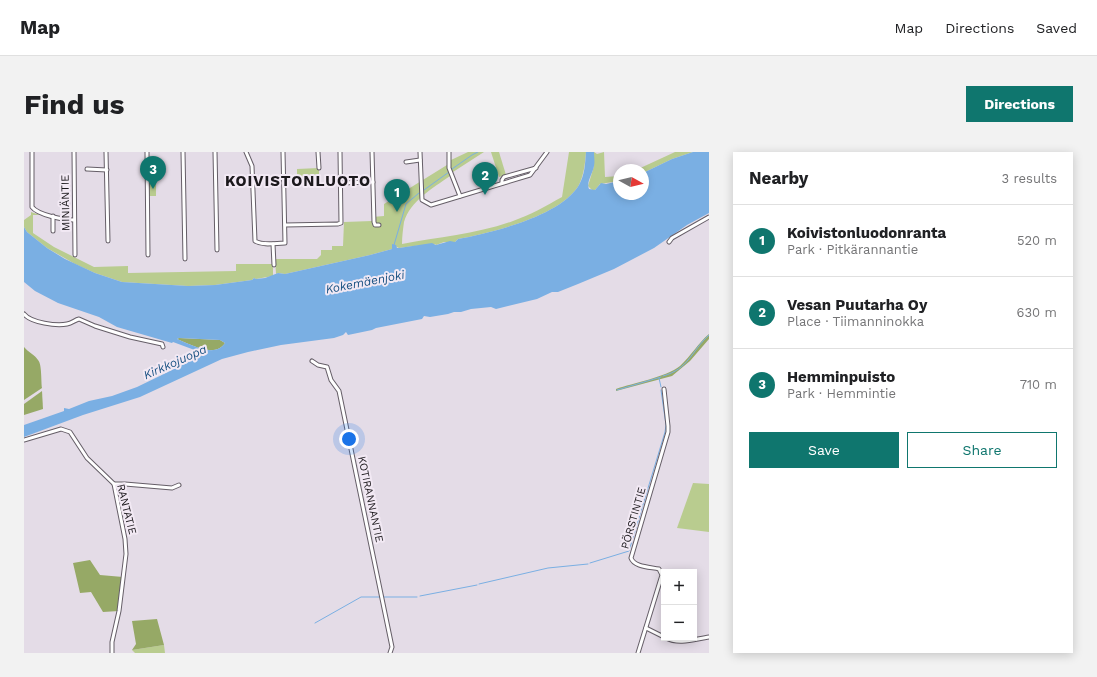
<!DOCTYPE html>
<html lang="en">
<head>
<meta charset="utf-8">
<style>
	body { margin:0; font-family:"Work Sans",sans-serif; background:#f2f2f2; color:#202124 }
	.controls { position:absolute; right:12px; bottom:12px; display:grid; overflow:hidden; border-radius:0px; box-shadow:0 2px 10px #0003 }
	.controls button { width:36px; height:36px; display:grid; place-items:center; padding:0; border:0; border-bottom:1px solid #e0e0e0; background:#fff; color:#202124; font:20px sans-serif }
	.compass { position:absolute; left:589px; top:12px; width:36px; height:36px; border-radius:50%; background:#fff; box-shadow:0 2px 10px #0003; rotate:98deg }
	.you { position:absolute; left:325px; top:287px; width:14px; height:14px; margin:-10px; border:3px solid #fff; border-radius:50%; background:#1a73e8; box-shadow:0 0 0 6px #1a73e833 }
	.badge { display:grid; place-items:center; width:26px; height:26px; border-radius:50%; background:#0f766e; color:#fff; font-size:13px; font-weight:700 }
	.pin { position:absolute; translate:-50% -33px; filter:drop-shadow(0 1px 2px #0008) }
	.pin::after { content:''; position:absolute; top:21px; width:14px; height:12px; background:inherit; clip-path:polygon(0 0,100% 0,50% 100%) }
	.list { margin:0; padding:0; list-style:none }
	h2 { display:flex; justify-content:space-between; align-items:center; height:52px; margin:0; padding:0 16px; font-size:17px }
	h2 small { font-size:13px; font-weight:400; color:#757577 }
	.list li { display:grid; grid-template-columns:26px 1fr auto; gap:12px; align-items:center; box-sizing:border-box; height:72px; padding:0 16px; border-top:1px solid #e0e0e0 }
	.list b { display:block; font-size:15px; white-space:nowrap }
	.list p { margin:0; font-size:13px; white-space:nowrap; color:#757577 }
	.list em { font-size:13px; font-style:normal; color:#757577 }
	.actions { display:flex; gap:8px; padding:12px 16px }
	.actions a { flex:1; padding:9px 0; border:1px solid #0f766e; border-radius:0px; text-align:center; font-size:14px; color:#0f766e }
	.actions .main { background:#0f766e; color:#fff }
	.map { position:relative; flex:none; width:685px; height:501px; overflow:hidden; border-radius:0px }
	header { display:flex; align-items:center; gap:24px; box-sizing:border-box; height:56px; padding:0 20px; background:#fff; border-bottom:1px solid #e0e0e0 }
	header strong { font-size:19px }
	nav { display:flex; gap:22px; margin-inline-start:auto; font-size:14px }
	.intro { display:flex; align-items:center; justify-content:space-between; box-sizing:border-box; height:96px; padding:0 24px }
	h1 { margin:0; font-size:28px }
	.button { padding:10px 18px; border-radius:0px; background:#0f766e; color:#fff; font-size:14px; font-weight:700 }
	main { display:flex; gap:24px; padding:0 24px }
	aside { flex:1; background:#fff; border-radius:0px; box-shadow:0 2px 10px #0003 }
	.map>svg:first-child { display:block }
</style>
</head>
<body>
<header>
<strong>Map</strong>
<nav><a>Map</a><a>Directions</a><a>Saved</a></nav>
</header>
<div class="intro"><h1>Find us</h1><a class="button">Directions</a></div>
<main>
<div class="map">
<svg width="685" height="501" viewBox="0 0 685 501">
	<rect width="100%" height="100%" fill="#e4dce7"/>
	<g fill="#b9cc8f">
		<path d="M444 0H460L429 20 426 24C409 36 386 49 380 70 379 77 378 85 378 92 415 85 453 82 489 69 506 63 522 54 538 45L545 0H562C561 12 560 22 555 33 537 64 467 81 434 87L431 90H420L412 93 411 92C399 93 387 94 375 96L368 93V97L346 103 261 122 254 121 252 122 251 107H293L297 103V98H308V94H319L320 70 348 69V65L360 64V52L423 13V5H427V8Z"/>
		<path d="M467 0H475L482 23 475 25Z"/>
		<path d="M570 0 573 2 580 0 581 25 595 24V29L576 32 571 38 569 39 564 34 570 14Z"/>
		<path d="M651 0H669L648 7 619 21V18H612Z"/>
		<path d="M295 16V29L273 30V17Z"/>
		<rect x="125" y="31" width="7" height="13"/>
		<path d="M7 60 16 63H9V81L30 95 70 115 104 114V121L212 119V112H249V124L232 127 230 126 228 128 191 133 164 134 98 130 71 121 51 112 23 96 3 80 0 75V68L7 63Z"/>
		<path d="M669 331 685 332V380L653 376Z"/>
		<path d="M140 493 141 501H111L108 498Z"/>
	</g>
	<g fill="#96a966">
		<path d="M685 182V187L666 209 648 224 592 239V237C609 231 642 225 656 214 667 204 674 191 685 182Z"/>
		<path d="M155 186 196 188 201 191C191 207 166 192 153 187Z"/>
		<path d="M0 195C4 200 11 203 14 208 18 212 17 229 18 236L0 248Z"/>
		<path d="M18 239 19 257 0 263V252Z"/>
		<path d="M66 408 76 423 99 425 95 459 79 460 67 440 56 441 49 411Z"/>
		<path d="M133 467 140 493 108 498 112 492 108 469Z"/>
	</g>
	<path fill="#7aafe3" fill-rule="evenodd" d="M562 0H570C570 5 571 9 570 14 569 21 562 30 565 37L571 38 577 31 582 32 595 29V42H619V21L648 7 669 0H685V61L663 73 630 96 590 117 554 132 534 140H528L513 147 472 157 467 155 447 157 437 160H430L424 162 406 165 400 164 398 167 352 176 348 178 324 183 322 180 319 183 310 186 257 193 224 200 198 207 116 245 59 263 0 285V273L40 259V256L45 257 65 249 88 244 113 235 175 205 178 202 176 200 149 190 148 191 93 175 75 165 34 151 11 139 0 130V75L3 80 23 96 41 107 71 121 98 130 164 134 191 133 228 128 230 126 232 127 241 126 254 121 261 122 346 103 368 97V92L372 93 373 96H375L408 91 412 93 426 89 431 90 434 87C467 81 537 64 555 33 561 22 561 12 562 0ZM155 186 196 188 201 191C191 207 166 192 153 187Z"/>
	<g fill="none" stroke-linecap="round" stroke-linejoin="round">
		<g stroke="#7aafe3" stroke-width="1">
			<path d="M428 17 448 3 454 0"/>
			<path d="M400 38 425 20"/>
			<path d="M370 93 382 52 395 41"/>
			<path d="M639 224C665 217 667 199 685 183"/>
			<path d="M635 226 637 235"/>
			<path d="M593 238 637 225"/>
			<path d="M566 411 605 399 641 280 642 273 637 238"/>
			<path d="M455 432 524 416 564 412"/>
			<path d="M396 444 453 433"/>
			<path d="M359 445H393"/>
			<path d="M291 471 337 445H356"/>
		</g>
		<defs>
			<g id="minor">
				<path d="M8 0V55C14 63 40 68 50 68"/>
				<path d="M50 0 51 103"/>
				<path d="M82 0 84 89"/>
				<path d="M123 0 124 103"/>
				<path d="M159 0 161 107"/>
				<path d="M191 0 193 98"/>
				<path d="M222 0 228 14 231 89C239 94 252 91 261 91L259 0"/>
				<path d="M294 0 295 16"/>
				<path d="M348 0 350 70 351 73H355"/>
				<path d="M396 0 398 48 407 53 506 23 523 0"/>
				<path d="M425 0V16L436 44"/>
				<path d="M382 10 396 8"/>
				<path d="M63 17 83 18"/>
				<path d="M316 31 349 30"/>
				<path d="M478 31V28L480 25 512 16"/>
				<path d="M29 64V79"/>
				<path d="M261 73 314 72 317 71 316 0"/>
				<path d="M645 90 648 86 685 65"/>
				<path d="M249 92 250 113"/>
				<path d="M0 162C7 171 33 174 43 172 48 171 51 168 55 167L71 174 106 185 138 192 139 195"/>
				<path d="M288 209 294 213 303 215 307 228 315 239 368 495 366 501"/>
				<path d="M0 288 37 277 46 280 63 306 90 332 101 387 102 402 95 459 88 490V501"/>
				<path d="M90 332H101L148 336 155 333"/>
				<path d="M622 476 640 485"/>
				<path d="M642 486C655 493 671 487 685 485"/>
				<path d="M614 501 638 423 635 417C626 415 610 415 607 406L644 280V274L640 237"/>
			</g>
		</defs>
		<use href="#minor" stroke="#655e67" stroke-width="5"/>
		<use href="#minor" stroke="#fff" stroke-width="3"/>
	</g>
	<g text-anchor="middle" stroke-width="4" stroke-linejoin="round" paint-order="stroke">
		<g font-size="11" fill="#1b181c" stroke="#f2e9f4">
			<text transform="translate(41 51) rotate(-91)" y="4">MINIÄNTIE</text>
			<text transform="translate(347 347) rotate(78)" y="4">KOTIRANNANTIE</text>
			<text transform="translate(103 357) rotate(76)" y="4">RANTATIE</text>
			<text transform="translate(609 366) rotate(-74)" y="4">PÖRSTINTIE</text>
		</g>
		<g font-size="12" font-style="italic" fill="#195182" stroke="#f2e9f4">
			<text transform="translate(341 130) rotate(-11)" y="4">Kokemäenjoki</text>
			<text transform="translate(151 210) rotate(-24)" y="4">Kirkkojuopa</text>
		</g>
		<g font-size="15" font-weight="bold" letter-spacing="1" fill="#1b181c" stroke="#f2e9f4">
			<text x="274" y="34">KOIVISTONLUOTO</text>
		</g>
	</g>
</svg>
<div class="controls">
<button>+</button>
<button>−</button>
</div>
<svg class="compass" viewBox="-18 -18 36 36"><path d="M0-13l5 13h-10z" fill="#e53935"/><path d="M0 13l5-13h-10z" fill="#757577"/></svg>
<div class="you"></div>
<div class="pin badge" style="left:373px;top:60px">1</div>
<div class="pin badge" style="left:461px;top:43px">2</div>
<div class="pin badge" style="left:129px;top:37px">3</div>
</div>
<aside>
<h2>Nearby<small>3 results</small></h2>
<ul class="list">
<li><span class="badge">1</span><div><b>Koivistonluodonranta</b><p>Park · Pitkärannantie</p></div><em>520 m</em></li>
<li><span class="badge">2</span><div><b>Vesan Puutarha Oy</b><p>Place · Tiimanninokka</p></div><em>630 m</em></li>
<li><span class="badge">3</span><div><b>Hemminpuisto</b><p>Park · Hemmintie</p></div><em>710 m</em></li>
</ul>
<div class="actions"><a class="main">Save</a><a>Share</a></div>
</aside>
</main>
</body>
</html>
